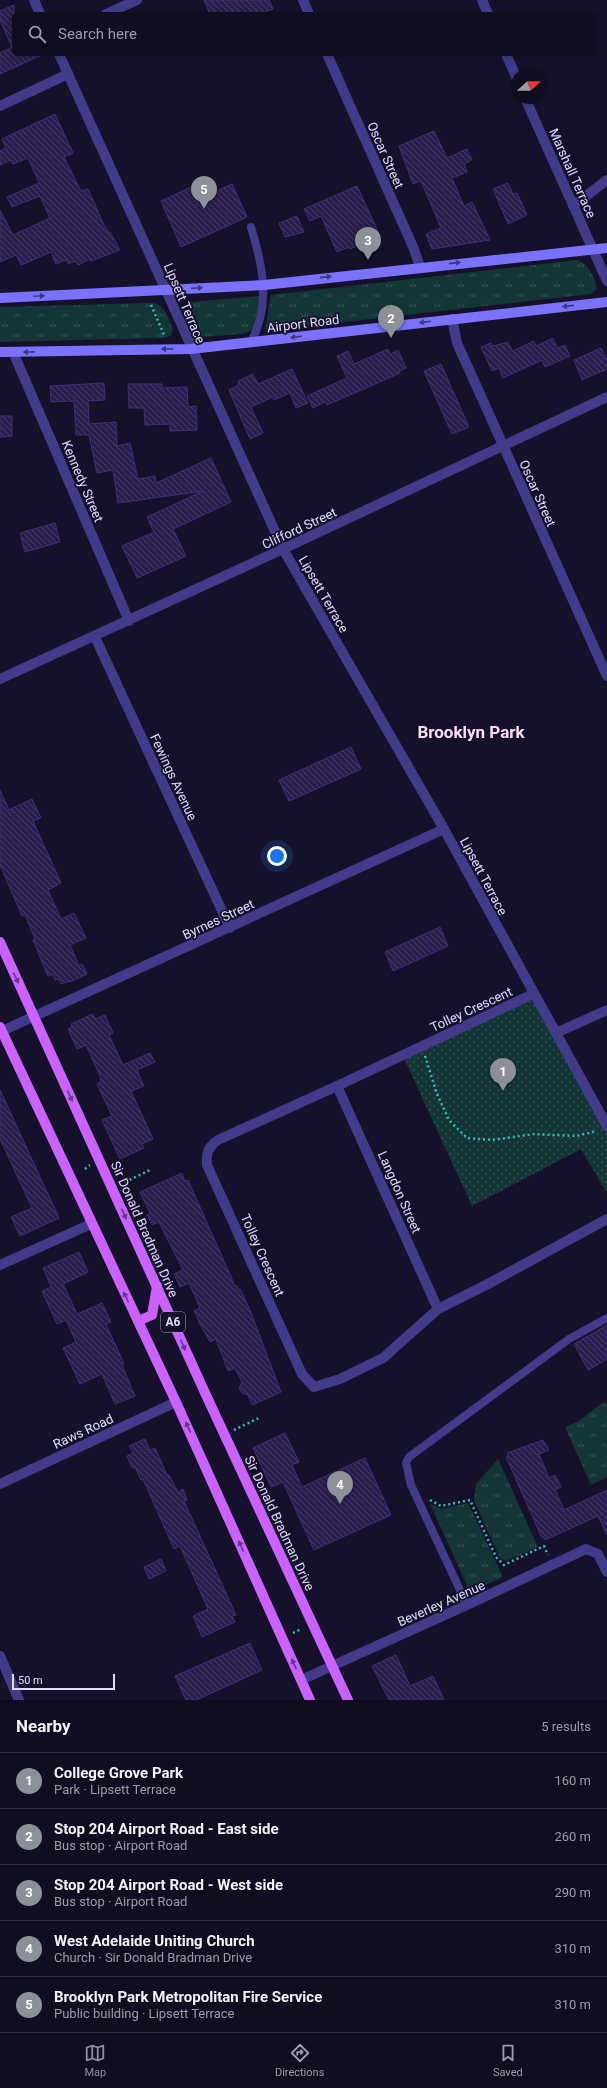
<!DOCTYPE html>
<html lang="en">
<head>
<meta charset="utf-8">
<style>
	body { margin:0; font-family:Roboto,sans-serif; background:#1e1b2d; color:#f1f3f6 }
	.compass { position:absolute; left:511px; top:68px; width:36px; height:36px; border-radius:50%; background:#100d20; box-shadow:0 2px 6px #0003; rotate:69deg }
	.scale { position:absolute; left:12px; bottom:10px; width:103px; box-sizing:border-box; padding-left:4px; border:2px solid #e0dbff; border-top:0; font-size:11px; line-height:14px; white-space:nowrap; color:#e0dbff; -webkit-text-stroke:3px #16112b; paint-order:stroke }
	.you { position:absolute; left:277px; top:856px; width:14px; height:14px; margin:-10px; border:3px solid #fff; border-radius:50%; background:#1a73e8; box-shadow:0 0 0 6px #1a73e833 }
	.badge { display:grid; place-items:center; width:26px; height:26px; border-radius:50%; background:#8c9099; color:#fff; font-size:13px; font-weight:700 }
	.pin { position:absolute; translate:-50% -33px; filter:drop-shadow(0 1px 2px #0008) }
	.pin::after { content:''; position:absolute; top:21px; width:14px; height:12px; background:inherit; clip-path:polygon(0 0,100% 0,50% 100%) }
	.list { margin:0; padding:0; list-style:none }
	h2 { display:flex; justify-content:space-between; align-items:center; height:52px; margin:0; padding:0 16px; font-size:17px }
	h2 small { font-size:13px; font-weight:400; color:#9c9ca5 }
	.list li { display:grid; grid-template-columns:26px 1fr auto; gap:12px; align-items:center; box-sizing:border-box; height:56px; padding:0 16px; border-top:1px solid #302d3e }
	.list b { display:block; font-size:15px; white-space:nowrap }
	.list p { margin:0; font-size:13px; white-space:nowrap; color:#9c9ca5 }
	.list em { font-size:13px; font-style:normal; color:#9c9ca5 }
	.icon { flex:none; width:22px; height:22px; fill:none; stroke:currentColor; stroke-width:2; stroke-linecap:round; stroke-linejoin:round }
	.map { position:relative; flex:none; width:607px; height:1700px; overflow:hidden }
	.search { position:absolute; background:#100d20; box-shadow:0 2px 6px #0003; left:12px; right:12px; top:12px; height:44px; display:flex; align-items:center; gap:10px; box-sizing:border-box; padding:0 14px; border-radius:6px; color:#9c9ca5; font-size:15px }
	.sheet { height:332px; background:#100d20 }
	nav { display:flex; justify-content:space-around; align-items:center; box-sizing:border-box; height:56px; border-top:1px solid #302d3e; background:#100d20; font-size:11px; color:#9c9ca5 }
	nav a { display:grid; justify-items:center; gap:2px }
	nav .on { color:#8c9099 }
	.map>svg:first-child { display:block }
</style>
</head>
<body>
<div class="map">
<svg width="607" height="1700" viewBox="0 0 607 1700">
	<defs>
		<pattern id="grass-tufts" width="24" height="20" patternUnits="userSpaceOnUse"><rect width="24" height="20" fill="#143535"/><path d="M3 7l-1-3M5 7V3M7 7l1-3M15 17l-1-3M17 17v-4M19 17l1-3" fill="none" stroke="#365253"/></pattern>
		<pattern id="park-dots" width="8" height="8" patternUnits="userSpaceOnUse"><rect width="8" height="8" fill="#143535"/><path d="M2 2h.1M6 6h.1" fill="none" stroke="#365253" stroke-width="1.8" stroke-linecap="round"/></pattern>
		<pattern id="building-back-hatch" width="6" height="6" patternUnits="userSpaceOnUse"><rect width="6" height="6" fill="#281d4c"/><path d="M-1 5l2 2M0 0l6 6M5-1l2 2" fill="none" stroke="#473d67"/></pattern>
	</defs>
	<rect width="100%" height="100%" fill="#16112b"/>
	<g fill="url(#grass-tufts)">
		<path d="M577 260C588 263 595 278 597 289L591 294 265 331 271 295Z"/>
		<path d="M262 296 253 330 242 334 201 337C193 332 182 313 187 304L190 302Z"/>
		<path d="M153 303C166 305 169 320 173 330L170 336 164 338 0 342V307Z"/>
		<path d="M605 1401 607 1406V1477L591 1485 565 1427 577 1422Z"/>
		<path d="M498 1459 538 1547 506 1561 500 1558 474 1501 476 1484Z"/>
		<path d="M468 1503 503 1577 470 1592 430 1504 441 1509Z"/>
	</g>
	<path fill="url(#park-dots)" d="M533 994 607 1127V1193L581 1149 472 1206 403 1056Z"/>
	<g fill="url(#building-back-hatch)" stroke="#402e78">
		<path d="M204 0H269L273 9 261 14H210Z"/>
		<path d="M14 5V54H44L0 74V53L12 47 0 20V11Z"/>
		<path d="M55 114 73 153 64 157 81 191 88 189 103 223 109 233 110 232 120 250 91 261 90 259 78 265 76 261 68 264 66 260 56 264 51 252 21 265 16 255 0 262V210L13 235 50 218 40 196 12 207 7 197 39 183 28 158 13 164 11 160 0 165V151L6 148 2 139Z"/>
		<path d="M434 131 447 158 467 149 472 160 464 164 467 172 452 178 464 206 472 202 490 240 432 249 426 234 441 228 421 181 413 184 399 146Z"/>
		<path d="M204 181 210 194 232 184 247 217 181 247 161 201Z"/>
		<path d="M508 183 513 194 517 193 527 215 508 224 493 189Z"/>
		<path d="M357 186 380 236 350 249 349 247 337 252 321 216 310 221 304 209Z"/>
		<path d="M297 216 304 232 285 237 279 223Z"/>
		<path d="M553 338 557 348 565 345 570 356 545 367 542 360 503 378 499 368 492 371 481 347 491 343 493 346 508 342 512 351 534 341 536 346Z"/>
		<path d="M601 348 607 360V369L582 380 574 360Z"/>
		<path d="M388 349 390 354 398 350 406 368 399 371 400 373 327 405 325 402 313 408 307 396 347 378 337 356 348 351 354 364Z"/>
		<path d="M441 364 469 427 452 434 424 371Z"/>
		<path d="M292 369 308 403 296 408 290 393 274 400 273 397 251 407 263 433 250 439 229 390 239 385 238 381 253 374 258 384Z"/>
		<path d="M104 383 105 400 88 401 89 424 116 422 117 446 130 443 138 479 155 476 156 483 211 458 231 502 173 529 186 556 137 578 122 546 154 532 147 517 203 491 118 503 113 470 97 473 89 435H76L74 401 51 402 50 386Z"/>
		<path d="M128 384H162V388L187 387 188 407 196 406 197 430 170 431V424L145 425 144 408H129Z"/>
		<path d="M0 416H12V436L0 437Z"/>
		<path d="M55 523 60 542 25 552 20 533Z"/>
		<path d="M351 747 361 769 289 801 279 780Z"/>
		<path d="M0 790 9 810 32 799 41 818 33 821 61 883 48 890 61 919 74 913 86 938 70 945 79 966 82 964 87 974 70 982 69 981 61 984 59 979 55 980 53 974 48 976 33 940 35 939 25 915 22 916 0 865Z"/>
		<path d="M440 927 448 946 393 971 385 952Z"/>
		<path d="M93 1014 95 1019 105 1015 113 1033 109 1035 123 1065 150 1053 155 1062 137 1070 144 1086 131 1091 153 1139 142 1144 144 1148 120 1159 102 1120 112 1116 97 1084 101 1082 100 1076 86 1045 77 1049 68 1029 72 1027 71 1024Z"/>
		<path d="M0 1090 59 1218 20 1236 11 1217 32 1208 0 1139Z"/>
		<path d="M182 1173 185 1181 188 1180 235 1286H237L238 1290 240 1289 250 1310 281 1392 252 1405 248 1395 242 1393 239 1388 242 1382 235 1368 228 1371 216 1339 210 1342 200 1324 194 1311 200 1308 189 1283 180 1287 174 1274 183 1270 159 1222 152 1225 147 1215 150 1213 140 1192Z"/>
		<path d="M79 1252 88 1272 63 1284 77 1314 102 1303 111 1322 106 1324 124 1364 122 1365 135 1396 115 1404 102 1374 80 1384 63 1348 76 1342 66 1320 57 1324 42 1291 51 1287 43 1268Z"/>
		<path d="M607 1325V1359L588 1370 574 1344Z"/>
		<path d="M285 1433 299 1462 292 1465 302 1487 365 1458 391 1515 314 1550 283 1482 271 1487 253 1448Z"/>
		<path d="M145 1439 150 1450 155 1448 167 1475H169L178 1492 183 1489 187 1500 184 1501 236 1615 232 1616 235 1622 202 1637 193 1616 208 1609 180 1546 174 1549 143 1479 141 1480 135 1467 132 1468 127 1456 133 1453 129 1446Z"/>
		<path d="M543 1440 549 1450 539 1454 549 1478 555 1475 561 1487 555 1490 564 1510 607 1490V1535L598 1516 545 1540 544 1537 542 1538 506 1457 508 1456 507 1453Z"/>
		<path d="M161 1559 166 1571 149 1579 144 1567Z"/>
		<path d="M250 1643 262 1670 196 1700H186L175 1676Z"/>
		<path d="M396 1655 410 1686 433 1676 444 1700H389L372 1666Z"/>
	</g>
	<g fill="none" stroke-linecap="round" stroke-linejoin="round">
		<g stroke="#2fbebb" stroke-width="2.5" stroke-dasharray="2 3" stroke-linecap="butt">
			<path d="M151 305 165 337"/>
			<path d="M425 1056 437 1094 449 1120 467 1138 492 1140 534 1134 576 1136 597 1131"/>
			<path d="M85 1169 90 1165"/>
			<path d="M125 1182 150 1170"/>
			<path d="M234 1430 261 1417"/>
			<path d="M430 1500 441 1506 470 1500 496 1557 504 1565 544 1546 548 1555"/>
			<path d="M293 1633 301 1629"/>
		</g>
		<g stroke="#413b8a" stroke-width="8">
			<path d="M251 227C263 266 271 305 251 342"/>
			<path d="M467 1605 411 1485 406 1463 409 1457 569 1339 607 1318"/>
		</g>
		<g stroke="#413b8a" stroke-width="10">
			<path d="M34 0 40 14"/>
			<path d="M303 0 309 14"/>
			<path d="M482 0 488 14"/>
			<path d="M106 14 137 0"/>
			<path d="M59 54 283 549 444 829 607 1126"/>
			<path d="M327 54 414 249 420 267"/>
			<path d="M506 54 517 79"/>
			<path d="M525 98 607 281"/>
			<path d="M0 106 68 74"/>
			<path d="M573 206 607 180"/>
			<path d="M452 319 457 343 607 676"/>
			<path d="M13 352 129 621"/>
			<path d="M95 637 230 928"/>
			<path d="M0 679 283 549 607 397"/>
			<path d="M533 994 337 1086 218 1140C208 1147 206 1153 207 1165L302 1374 314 1387 340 1379 383 1358 438 1309 486 1285 607 1219"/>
			<path d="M2 1031 444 829"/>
			<path d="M556 1033 607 1010"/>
			<path d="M337 1086 438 1309"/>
			<path d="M0 1265 91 1224"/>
			<path d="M0 1484 176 1402"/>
			<path d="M0 1656 19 1700"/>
			<path d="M301 1680 467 1605 586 1549 598 1554 607 1572"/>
		</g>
		<g stroke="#7a72ff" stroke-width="10">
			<path d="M0 298 264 285 607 248"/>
			<path d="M0 352 191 349 607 302"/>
		</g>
		<g stroke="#ca62ff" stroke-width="10">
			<path d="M0 942 206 1395 348 1700"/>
			<path d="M0 1027 176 1402 310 1700"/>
			<path d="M138 1321 152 1315 157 1286"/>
		</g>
	</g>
	<defs><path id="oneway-solid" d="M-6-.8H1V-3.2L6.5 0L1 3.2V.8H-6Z"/></defs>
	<g fill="#3e3880">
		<use href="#oneway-solid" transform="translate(455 263) rotate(-6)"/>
		<use href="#oneway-solid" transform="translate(326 277) rotate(-6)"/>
		<use href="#oneway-solid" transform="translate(197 288) rotate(-3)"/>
		<use href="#oneway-solid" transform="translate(39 296) rotate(-3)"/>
		<use href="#oneway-solid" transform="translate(568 306) rotate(174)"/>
		<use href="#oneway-solid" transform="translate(425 322) rotate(173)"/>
		<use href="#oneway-solid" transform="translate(296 337) rotate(173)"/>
		<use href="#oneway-solid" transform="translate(167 349) rotate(179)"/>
		<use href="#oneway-solid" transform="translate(29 352) rotate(179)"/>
	</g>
	<g fill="#67358a">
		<use href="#oneway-solid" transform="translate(16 978) rotate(65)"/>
		<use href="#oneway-solid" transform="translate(70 1096) rotate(66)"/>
		<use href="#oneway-solid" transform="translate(124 1214) rotate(66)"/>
		<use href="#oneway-solid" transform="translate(126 1297) rotate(-116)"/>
		<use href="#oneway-solid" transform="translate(183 1345) rotate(66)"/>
		<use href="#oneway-solid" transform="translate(188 1427) rotate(-114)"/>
		<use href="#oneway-solid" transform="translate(241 1546) rotate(-114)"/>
		<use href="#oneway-solid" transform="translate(294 1664) rotate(-114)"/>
	</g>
	<g text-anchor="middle" stroke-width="3.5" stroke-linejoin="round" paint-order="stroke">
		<rect fill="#16112b" stroke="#a39ebf" stroke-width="1" x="161" y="1312" width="24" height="20" rx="3"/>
		<g font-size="12" font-weight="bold" fill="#e0dbff">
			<text x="173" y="1326">A6</text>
		</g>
		<g font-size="13" fill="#e0dbff" stroke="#16112b">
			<text transform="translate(386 155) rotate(66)" y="5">Oscar Street</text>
			<text transform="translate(573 173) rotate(66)" y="5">Marshall Terrace</text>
			<text transform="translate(185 303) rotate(67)" y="5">Lipsett Terrace</text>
			<text transform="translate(303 323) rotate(-7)" y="5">Airport Road</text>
			<text transform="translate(83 481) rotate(67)" y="5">Kennedy Street</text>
			<text transform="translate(538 493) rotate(66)" y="5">Oscar Street</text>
			<text transform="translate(299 528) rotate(-25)" y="5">Clifford Street</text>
			<text transform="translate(324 594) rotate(60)" y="5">Lipsett Terrace</text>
			<text transform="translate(174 777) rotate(65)" y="5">Fewings Avenue</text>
			<text transform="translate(484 876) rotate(62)" y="5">Lipsett Terrace</text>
			<text transform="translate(218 919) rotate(-25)" y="5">Byrnes Street</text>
			<text transform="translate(471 1009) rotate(-25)" y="5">Tolley Crescent</text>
			<text transform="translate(400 1192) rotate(66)" y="5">Langdon Street</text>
			<text transform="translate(145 1229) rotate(66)" y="5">Sir Donald Bradman Drive</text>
			<text transform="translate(263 1255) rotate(66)" y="5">Tolley Crescent</text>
			<text transform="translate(83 1431) rotate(-25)" y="5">Raws Road</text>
			<text transform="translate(280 1523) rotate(65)" y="5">Sir Donald Bradman Drive</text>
			<text transform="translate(441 1603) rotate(-24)" y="5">Beverley Avenue</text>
		</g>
		<g font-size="17" font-weight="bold" fill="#ffddf1" stroke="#16112b">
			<text x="471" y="738">Brooklyn Park</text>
		</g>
	</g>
</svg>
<svg class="compass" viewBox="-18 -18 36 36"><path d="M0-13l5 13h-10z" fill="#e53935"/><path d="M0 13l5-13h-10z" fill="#9c9ca5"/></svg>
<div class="scale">50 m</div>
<div class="you"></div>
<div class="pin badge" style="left:503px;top:1091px">1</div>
<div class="pin badge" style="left:391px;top:338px">2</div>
<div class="pin badge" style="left:368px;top:260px">3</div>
<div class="pin badge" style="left:340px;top:1504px">4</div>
<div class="pin badge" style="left:204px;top:209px">5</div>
<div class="search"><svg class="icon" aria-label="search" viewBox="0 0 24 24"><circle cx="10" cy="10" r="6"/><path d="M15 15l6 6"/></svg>Search here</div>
</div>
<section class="sheet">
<h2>Nearby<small>5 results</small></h2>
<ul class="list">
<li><span class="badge">1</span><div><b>College Grove Park</b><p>Park · Lipsett Terrace</p></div><em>160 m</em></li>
<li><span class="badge">2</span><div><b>Stop 204 Airport Road - East side</b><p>Bus stop · Airport Road</p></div><em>260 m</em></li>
<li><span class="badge">3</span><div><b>Stop 204 Airport Road - West side</b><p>Bus stop · Airport Road</p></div><em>290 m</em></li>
<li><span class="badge">4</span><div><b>West Adelaide Uniting Church</b><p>Church · Sir Donald Bradman Drive</p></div><em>310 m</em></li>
<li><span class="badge">5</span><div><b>Brooklyn Park Metropolitan Fire Service</b><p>Public building · Lipsett Terrace</p></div><em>310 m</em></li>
</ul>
</section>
<nav>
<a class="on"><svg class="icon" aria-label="map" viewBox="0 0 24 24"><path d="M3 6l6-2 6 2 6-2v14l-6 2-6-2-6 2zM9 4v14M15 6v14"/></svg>Map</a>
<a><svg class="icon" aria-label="directions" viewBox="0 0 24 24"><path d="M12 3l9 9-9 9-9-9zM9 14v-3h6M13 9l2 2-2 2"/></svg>Directions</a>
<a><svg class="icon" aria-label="saved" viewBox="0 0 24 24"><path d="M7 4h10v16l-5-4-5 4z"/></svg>Saved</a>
</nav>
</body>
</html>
